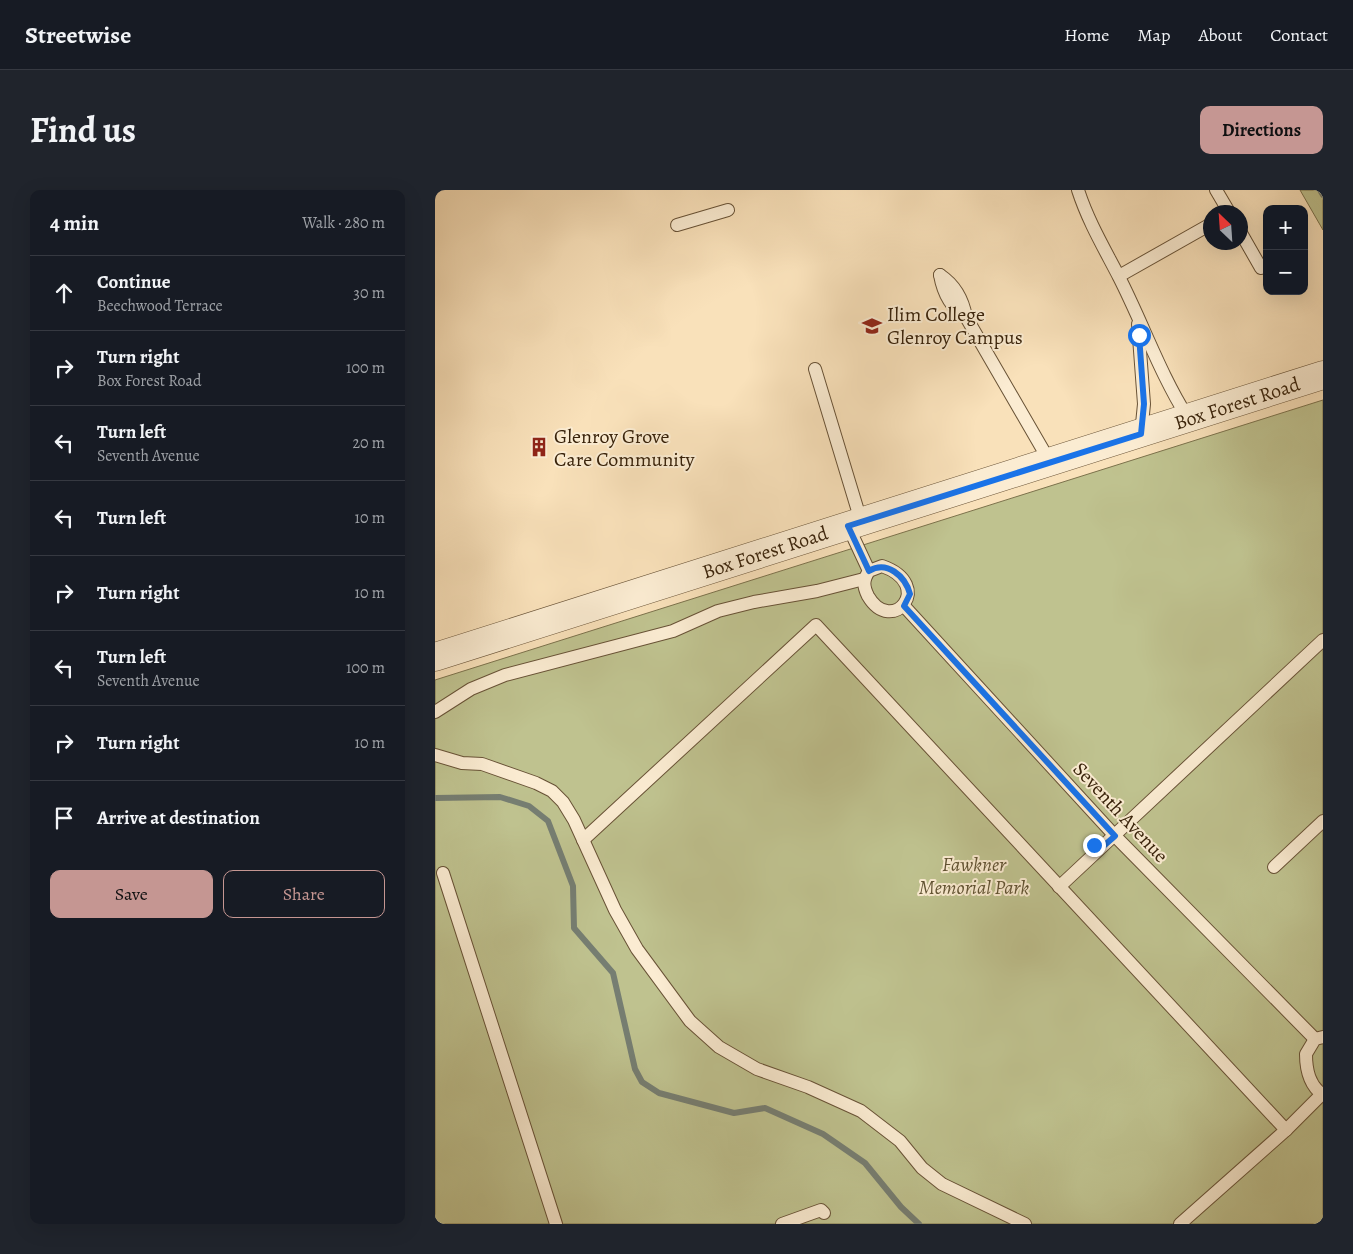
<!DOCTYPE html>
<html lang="en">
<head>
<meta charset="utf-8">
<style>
	body { margin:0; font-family:Alegreya,serif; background:#20242c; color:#f1f3f6 }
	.controls { position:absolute; right:15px; top:15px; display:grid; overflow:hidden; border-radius:10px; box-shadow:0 5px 20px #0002 }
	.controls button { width:45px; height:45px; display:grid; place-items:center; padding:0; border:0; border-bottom:1px solid #363941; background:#171b24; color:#f1f3f6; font:25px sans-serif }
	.compass { position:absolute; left:768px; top:15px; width:45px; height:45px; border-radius:50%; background:#171b24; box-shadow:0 5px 20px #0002; rotate:335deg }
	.stop { position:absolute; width:15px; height:15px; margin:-11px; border:4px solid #1a73e8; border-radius:50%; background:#fff }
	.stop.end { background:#1a73e8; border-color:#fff; box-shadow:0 1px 5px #0008 }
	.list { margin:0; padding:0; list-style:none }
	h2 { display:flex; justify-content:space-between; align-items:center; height:65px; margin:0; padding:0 20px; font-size:21px }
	h2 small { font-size:16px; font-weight:400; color:#9ea1a6 }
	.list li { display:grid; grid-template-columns:32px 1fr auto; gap:15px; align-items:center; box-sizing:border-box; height:75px; padding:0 20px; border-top:1px solid #363941 }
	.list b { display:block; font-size:19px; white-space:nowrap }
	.list p { margin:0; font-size:16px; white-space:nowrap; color:#9ea1a6 }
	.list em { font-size:16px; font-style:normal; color:#9ea1a6 }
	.actions { display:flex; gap:10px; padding:15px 20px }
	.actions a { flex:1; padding:11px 0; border:1px solid #c59692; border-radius:10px; text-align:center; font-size:18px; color:#c59692 }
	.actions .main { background:#c59692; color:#111 }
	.icon { flex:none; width:28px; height:28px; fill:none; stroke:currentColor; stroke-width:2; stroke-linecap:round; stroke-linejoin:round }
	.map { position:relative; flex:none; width:888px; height:1034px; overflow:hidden; border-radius:10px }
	header { display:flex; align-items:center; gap:30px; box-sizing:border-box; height:70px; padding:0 25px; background:#171b24; border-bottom:1px solid #363941 }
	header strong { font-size:24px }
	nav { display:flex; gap:28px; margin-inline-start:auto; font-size:18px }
	.intro { display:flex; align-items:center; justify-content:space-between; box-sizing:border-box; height:120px; padding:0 30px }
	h1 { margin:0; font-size:35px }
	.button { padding:12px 22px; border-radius:10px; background:#c59692; color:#111; font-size:18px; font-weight:700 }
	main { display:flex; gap:30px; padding:0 30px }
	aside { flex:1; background:#171b24; border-radius:10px; box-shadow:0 5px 20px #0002 }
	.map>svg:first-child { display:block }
</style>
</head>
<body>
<header>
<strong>Streetwise</strong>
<nav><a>Home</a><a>Map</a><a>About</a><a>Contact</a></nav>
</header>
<div class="intro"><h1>Find us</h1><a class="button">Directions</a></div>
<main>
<aside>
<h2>4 min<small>Walk · 280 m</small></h2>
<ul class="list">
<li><svg class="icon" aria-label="ahead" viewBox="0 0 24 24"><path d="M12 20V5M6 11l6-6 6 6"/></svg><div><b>Continue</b><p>Beechwood Terrace</p></div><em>30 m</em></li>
<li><svg class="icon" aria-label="right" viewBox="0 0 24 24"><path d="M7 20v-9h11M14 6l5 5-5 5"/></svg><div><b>Turn right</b><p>Box Forest Road</p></div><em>100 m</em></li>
<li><svg class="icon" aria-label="left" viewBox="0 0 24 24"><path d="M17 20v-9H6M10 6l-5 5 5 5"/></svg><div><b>Turn left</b><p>Seventh Avenue</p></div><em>20 m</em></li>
<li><svg class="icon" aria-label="left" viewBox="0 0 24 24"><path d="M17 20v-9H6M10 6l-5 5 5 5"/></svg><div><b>Turn left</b></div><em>10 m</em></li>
<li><svg class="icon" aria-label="right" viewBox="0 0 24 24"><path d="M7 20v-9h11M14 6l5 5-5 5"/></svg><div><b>Turn right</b></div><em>10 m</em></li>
<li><svg class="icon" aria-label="left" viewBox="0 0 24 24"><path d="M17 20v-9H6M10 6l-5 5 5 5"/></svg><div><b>Turn left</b><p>Seventh Avenue</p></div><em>100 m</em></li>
<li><svg class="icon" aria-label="right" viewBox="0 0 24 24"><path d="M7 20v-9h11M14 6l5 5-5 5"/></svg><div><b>Turn right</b></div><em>10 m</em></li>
<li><svg class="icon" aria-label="arrive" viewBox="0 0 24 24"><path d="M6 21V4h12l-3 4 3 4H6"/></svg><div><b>Arrive at destination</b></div></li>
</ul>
<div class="actions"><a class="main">Save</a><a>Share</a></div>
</aside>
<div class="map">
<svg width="888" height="1034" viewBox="0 0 888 1034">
	<rect width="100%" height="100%" fill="#f9e1ba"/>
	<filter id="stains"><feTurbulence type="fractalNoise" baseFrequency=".004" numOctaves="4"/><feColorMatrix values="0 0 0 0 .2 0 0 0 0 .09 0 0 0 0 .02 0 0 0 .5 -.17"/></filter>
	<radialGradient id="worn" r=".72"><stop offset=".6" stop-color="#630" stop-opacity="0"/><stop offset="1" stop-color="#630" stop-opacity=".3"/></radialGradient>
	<g fill="#bfc28f" stroke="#7c724c">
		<path d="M865 0H888V40Z"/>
		<path d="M888 210V1034H0V490Z"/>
	</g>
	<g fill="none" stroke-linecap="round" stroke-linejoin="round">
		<g stroke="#767e72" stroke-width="6">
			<path d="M885 0 888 5"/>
			<path d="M0 608 65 607 94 616 113 631 138 696 139 738 178 783 200 879 207 892 224 903 299 923 330 918 388 944 430 973 466 1017 484 1034"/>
		</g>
		<defs>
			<g id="service">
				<path d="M643 0C653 31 669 58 684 87 708 134 725 184 753 228"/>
				<path d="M781 0 794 22"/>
				<path d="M242 35 293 20"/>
				<path d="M806 43 826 78"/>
				<path d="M505 85C520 95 528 110 531 127L615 272"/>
				<path d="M505 85C508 102 516 118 531 127"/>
				<path d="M684 86 776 34"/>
				<path d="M703 134 709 214 706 244"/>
				<path d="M380 179 426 331"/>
				<path d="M413 336 434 381"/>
				<path d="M447 376C501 395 457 447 433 406 428 396 428 390 434 381Z"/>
				<path d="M469 416 680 646 880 849"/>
				<path d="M0 522 36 499 70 485 238 441 283 421 319 412 382 401 429 389"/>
				<path d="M0 565 27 573 47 574 101 593 117 601 128 612 139 630 180 720 202 759 255 831 284 857 322 879 373 897 426 921 465 951 487 978 507 994 590 1034"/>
				<path d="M148 650 381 435 851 940"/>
				<path d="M839 677 888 631"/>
				<path d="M8 683 121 1034"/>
				<path d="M624 697 888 450"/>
				<path d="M888 847 880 849 871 864C871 880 874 895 888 905"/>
				<path d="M347 1034 386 1020 389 1023"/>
				<path d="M745 1034 851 940 887 904"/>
			</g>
			<path id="tertiary" d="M0 467 888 185"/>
		</defs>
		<use href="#service" stroke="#685236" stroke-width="14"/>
		<use href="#tertiary" stroke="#685236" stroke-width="29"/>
		<use href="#service" stroke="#fbecd2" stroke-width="12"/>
		<use href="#tertiary" stroke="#fbecd2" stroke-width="28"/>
	</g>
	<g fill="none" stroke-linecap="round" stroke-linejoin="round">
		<path stroke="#1a73e8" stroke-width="6" d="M659 655 664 660 680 646 469 416 475 404C470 386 452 370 434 381L413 336 706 244 709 214 704 145"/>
	</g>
	<defs>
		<symbol id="school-bare" viewBox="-9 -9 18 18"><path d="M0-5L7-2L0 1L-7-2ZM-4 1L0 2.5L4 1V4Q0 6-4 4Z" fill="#8f2418" stroke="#fbecd2" stroke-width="2.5" paint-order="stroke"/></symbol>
		<symbol id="building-bare" viewBox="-9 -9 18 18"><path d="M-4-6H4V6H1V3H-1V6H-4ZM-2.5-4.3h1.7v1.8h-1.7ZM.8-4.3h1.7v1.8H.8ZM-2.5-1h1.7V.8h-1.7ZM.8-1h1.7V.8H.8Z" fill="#8f2418" stroke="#fbecd2" stroke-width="2.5" paint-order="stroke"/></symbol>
	</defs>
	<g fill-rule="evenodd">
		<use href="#school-bare" x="423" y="122" width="28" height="28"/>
		<use href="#building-bare" x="90" y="243" width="28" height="28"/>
	</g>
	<g text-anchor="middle" stroke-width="4" stroke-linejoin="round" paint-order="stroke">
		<g font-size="20" fill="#38220a" stroke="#fbecd2" text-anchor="start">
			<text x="452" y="131">Ilim College<tspan x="452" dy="23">Glenroy Campus</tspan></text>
			<text x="119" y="253">Glenroy Grove<tspan x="119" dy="23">Care Community</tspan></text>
		</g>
		<g font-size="20" fill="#38220a" stroke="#fbecd2">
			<text transform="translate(802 213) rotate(-18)" y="7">Box Forest Road</text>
			<text transform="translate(330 362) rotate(-18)" y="7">Box Forest Road</text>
			<text transform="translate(686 622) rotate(47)" y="7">Seventh Avenue</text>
		</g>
		<g font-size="20" font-style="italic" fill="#605232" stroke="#fbecd2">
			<text x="539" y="681">Fawkner<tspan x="539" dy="23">Memorial Park</tspan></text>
		</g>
	</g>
	<rect width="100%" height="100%" filter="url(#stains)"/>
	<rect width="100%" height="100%" fill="url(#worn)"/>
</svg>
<div class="controls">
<button>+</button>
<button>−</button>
</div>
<svg class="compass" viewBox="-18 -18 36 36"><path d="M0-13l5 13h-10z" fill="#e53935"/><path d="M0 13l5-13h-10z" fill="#9ea1a6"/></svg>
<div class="stop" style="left:704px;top:145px"></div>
<div class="stop end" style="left:659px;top:655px"></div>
</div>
</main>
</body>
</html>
